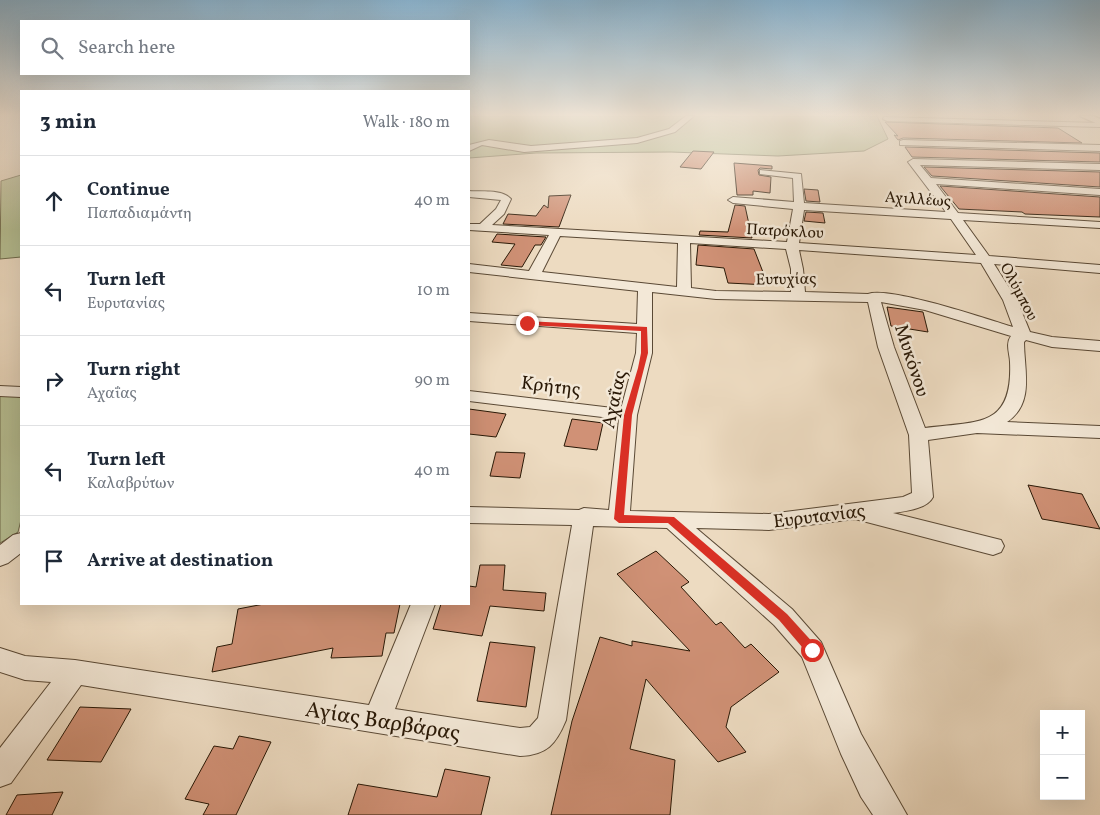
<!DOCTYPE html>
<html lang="en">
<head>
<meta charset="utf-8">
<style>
	body { margin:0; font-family:Vollkorn,serif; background:#f2f2f3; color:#1f2937 }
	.controls { position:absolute; right:15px; bottom:15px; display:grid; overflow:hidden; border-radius:0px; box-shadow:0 5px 20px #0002 }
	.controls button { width:45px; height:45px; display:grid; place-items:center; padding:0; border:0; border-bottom:1px solid #e0e1e3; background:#fff; color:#1f2937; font:25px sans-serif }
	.stop { position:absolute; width:15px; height:15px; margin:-11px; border:4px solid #d93025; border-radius:50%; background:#fff }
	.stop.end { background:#d93025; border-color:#fff; box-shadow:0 1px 5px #0008 }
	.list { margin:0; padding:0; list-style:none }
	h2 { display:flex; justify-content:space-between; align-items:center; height:65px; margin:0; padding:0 20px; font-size:21px }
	h2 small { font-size:16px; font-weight:400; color:#747a83 }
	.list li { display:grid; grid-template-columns:32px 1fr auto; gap:15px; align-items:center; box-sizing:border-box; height:90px; padding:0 20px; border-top:1px solid #e0e1e3 }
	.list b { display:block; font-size:19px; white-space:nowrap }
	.list p { margin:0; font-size:16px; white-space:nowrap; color:#747a83 }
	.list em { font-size:16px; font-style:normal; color:#747a83 }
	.icon { flex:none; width:28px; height:28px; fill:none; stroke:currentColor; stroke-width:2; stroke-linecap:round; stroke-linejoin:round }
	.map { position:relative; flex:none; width:1100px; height:815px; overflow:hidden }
	.search { position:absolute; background:#fff; box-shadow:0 5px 20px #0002; left:20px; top:20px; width:450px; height:55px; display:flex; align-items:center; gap:12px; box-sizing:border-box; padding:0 18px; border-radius:0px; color:#747a83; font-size:19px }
	.panel { position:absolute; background:#fff; box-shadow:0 5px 20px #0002; left:20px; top:90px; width:450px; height:515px; border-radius:0px }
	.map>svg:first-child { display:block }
</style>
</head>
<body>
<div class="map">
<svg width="1100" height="815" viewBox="0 0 1100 815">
	<rect width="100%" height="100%" fill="#eddbc1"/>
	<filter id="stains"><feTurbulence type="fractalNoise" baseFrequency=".004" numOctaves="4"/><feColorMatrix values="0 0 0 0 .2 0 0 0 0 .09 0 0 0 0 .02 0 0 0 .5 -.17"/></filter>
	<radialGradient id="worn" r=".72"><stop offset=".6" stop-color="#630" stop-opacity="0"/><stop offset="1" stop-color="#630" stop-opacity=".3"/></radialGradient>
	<g fill="#b7c094" stroke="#706c4d">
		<path d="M469 116H877L888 139 864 151 778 156 671 152 536 153 469 158Z"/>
		<path d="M21 175V257L0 259 1 181Z"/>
		<path d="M13 395 21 398V520L18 532 0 543V396Z"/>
	</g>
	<g fill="#d09176" stroke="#291806">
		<path d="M885 122 1058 128 1082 143 903 138 898 140 894 135 898 136Z"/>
		<path d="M905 147 1100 153V162L912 157Z"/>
		<path d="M693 151 714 152 701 169 680 167Z"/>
		<path d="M734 163 772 166V169L760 168 758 170 759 175 771 177 770 193 753 191V195H737Z"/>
		<path d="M924 167 1100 172V187L932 176Z"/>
		<path d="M940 186 1100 197V217L1025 214 1022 212 959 209Z"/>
		<path d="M804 189 818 190 820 202 806 201Z"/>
		<path d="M571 195 559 227 503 224 508 214 536 216 544 205 548 208 549 196Z"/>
		<path d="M735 205 745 206 752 238 699 235 700 231 728 232Z"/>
		<path d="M806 212 823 213 825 223 804 221Z"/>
		<path d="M497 234 546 237 541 245H535L522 267 501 265 515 244 492 242Z"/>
		<path d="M698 245 754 249 768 285 728 283 724 268 696 265Z"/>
		<path d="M887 307 923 312 928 332 891 326Z"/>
		<path d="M469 409 506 414 496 437 469 434Z"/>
		<path d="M572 419 603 423 597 450 564 446Z"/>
		<path d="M496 452 525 453 520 478 490 476Z"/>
		<path d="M1028 485 1082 494 1100 529 1042 519Z"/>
		<path d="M656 551 689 582 681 587 716 625 721 622 745 648 751 644 779 672 731 707 726 727 746 752 718 762 646 679 630 749 675 760 670 815H551L572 721 600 637 632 646V641L690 651 617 574Z"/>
		<path d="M480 565H505L503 590 546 593 544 611 490 606 482 636 433 629 441 604H469V586L476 587Z"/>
		<path d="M264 604H400L394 633H386L382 656 331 658 333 648 212 672 217 647 232 644 238 609Z"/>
		<path d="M490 642 535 647 526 707 477 701Z"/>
		<path d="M80 707 131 709 101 762 47 760Z"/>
		<path d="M239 736 271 742 236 815H203L209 804 185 799 214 746 233 749Z"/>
		<path d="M445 769 490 777 481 815H348L358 784 437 797Z"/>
		<path d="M63 792 52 815H6L17 795Z"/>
	</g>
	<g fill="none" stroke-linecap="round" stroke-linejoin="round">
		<defs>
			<g id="minor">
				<path d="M686 116H694L675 132 637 143 524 152 482 145 469 151V145L489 140 531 146 637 138 669 129Z"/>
				<path d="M884 117 1100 123V127L887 121 883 119Z"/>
				<path d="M903 140 1100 145V151L900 145V141Z"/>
				<path d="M913 159 1100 164V170L920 165 931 178 1100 189V195L936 184 958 213 1100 222V228L963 220 989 256 1100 265V273L994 264 1017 300 1030 332 1052 337 1100 341V351L1052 347 1026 340 1024 342C1024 370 1035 403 1007 422L1100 426V438L977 433 928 440 933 497C927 509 906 511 893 513L1001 540 1004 546 1001 552 993 555 855 519 769 530 696 528 792 609 821 642 861 734 907 815H873L861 797 841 754 802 657 774 625 667 528 593 526 566 720C556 744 547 755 520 756L81 685 11 783 0 787V748L51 682 25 680 0 672V648L25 656 75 660 369 705 411 604H435L395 709 520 728 530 727 538 718 572 525 469 523V507L579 510 584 508 609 510 619 419 469 401V391L621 409 636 353 637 333 469 321V313L637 324 638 291 469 272V264L529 271 549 235 469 230V224H480L496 209 501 200 469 197V191C482 192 502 189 511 199L504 214 492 225 787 242 793 209 733 203 728 200 733 197 794 202 793 178 760 174V170L801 174 804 203 946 212 908 162ZM804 210 951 219 976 255 799 243ZM560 236 678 243 677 287 542 272ZM690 243 786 249 791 269V292L716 291 691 288ZM799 250 981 263 1003 300 1013 327C987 319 889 286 868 294L805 292 803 269ZM652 292 716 299 868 302 878 347 909 435 912 493 903 497 872 501 769 514 630 511 637 415 652 353ZM881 302 925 310 1011 336C1005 344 1010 354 1010 362 1013 429 977 421 925 428L894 347Z"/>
				<path d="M0 386 21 387V397L0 396Z"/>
				<path d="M21 533V553L8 563 0 566V545L13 535Z"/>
			</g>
			<path id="tertiary" d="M1080 116H1093L1100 119V125Z"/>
		</defs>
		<use href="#minor" stroke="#5a4935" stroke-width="2"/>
		<use href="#tertiary" stroke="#5a4935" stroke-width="3"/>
		<use href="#minor" fill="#f3e8d7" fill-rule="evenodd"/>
		<use href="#tertiary" fill="#f3e8d7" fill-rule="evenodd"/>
	</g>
	<linearGradient id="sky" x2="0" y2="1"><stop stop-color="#89b6d5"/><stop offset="0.5" stop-color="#f7efe3"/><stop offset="1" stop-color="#f7efe3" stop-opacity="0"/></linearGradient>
	<rect width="1100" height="230" fill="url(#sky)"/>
	<path fill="#d93025" d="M525 321 647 327 648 353 632 415 624 515 674 517 787 614 816 646 818 650 816 654 812 655 808 654 779 620 668 523H619L614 519 624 415 638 368 641 353V331L527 325 525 324Z"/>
	<g text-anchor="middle" stroke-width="5" stroke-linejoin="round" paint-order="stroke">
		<g font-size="16" fill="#291806" stroke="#f3e8d7">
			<text transform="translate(918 198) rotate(4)" y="6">Αχιλλέως</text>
			<text transform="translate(785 230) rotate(3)" y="6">Πατρόκλου</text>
			<text transform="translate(786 278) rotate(-1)" y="6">Ευτυχίας</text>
			<text transform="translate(1020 291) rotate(62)" y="6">Ολύμπου</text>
		</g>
		<g font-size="19" fill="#291806" stroke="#f3e8d7">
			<text transform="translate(913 360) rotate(72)" y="7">Μυκόνου</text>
			<text transform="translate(551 385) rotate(7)" y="7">Κρήτης</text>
			<text transform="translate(613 399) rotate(-78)" y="7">Αχαΐας</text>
			<text transform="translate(819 515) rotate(-7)" y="7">Ευρυτανίας</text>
		</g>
		<g font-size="22" fill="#291806" stroke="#f3e8d7">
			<text transform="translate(383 720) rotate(9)" y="8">Αγίας Βαρβάρας</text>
		</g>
	</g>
	<rect width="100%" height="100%" filter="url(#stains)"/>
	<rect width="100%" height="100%" fill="url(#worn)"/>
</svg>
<div class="controls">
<button>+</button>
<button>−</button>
</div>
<div class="stop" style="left:812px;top:650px"></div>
<div class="stop end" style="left:527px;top:323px"></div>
<div class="search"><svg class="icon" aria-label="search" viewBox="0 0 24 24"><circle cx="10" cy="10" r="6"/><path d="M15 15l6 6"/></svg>Search here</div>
<section class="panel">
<h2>3 min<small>Walk · 180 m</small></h2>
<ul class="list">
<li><svg class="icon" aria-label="ahead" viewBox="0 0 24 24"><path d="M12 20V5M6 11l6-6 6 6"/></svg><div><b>Continue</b><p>Παπαδιαμάντη</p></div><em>40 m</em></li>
<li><svg class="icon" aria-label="left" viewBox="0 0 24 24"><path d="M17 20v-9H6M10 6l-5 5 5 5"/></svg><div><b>Turn left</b><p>Ευρυτανίας</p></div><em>10 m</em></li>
<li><svg class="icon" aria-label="right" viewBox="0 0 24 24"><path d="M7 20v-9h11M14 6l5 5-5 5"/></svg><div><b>Turn right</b><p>Αχαΐας</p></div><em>90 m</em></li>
<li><svg class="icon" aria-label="left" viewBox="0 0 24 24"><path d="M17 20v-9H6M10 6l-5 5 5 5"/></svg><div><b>Turn left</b><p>Καλαβρύτων</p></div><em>40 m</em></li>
<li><svg class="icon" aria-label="arrive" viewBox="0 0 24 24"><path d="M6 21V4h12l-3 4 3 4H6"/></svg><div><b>Arrive at destination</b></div></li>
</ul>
</section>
</div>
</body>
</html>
